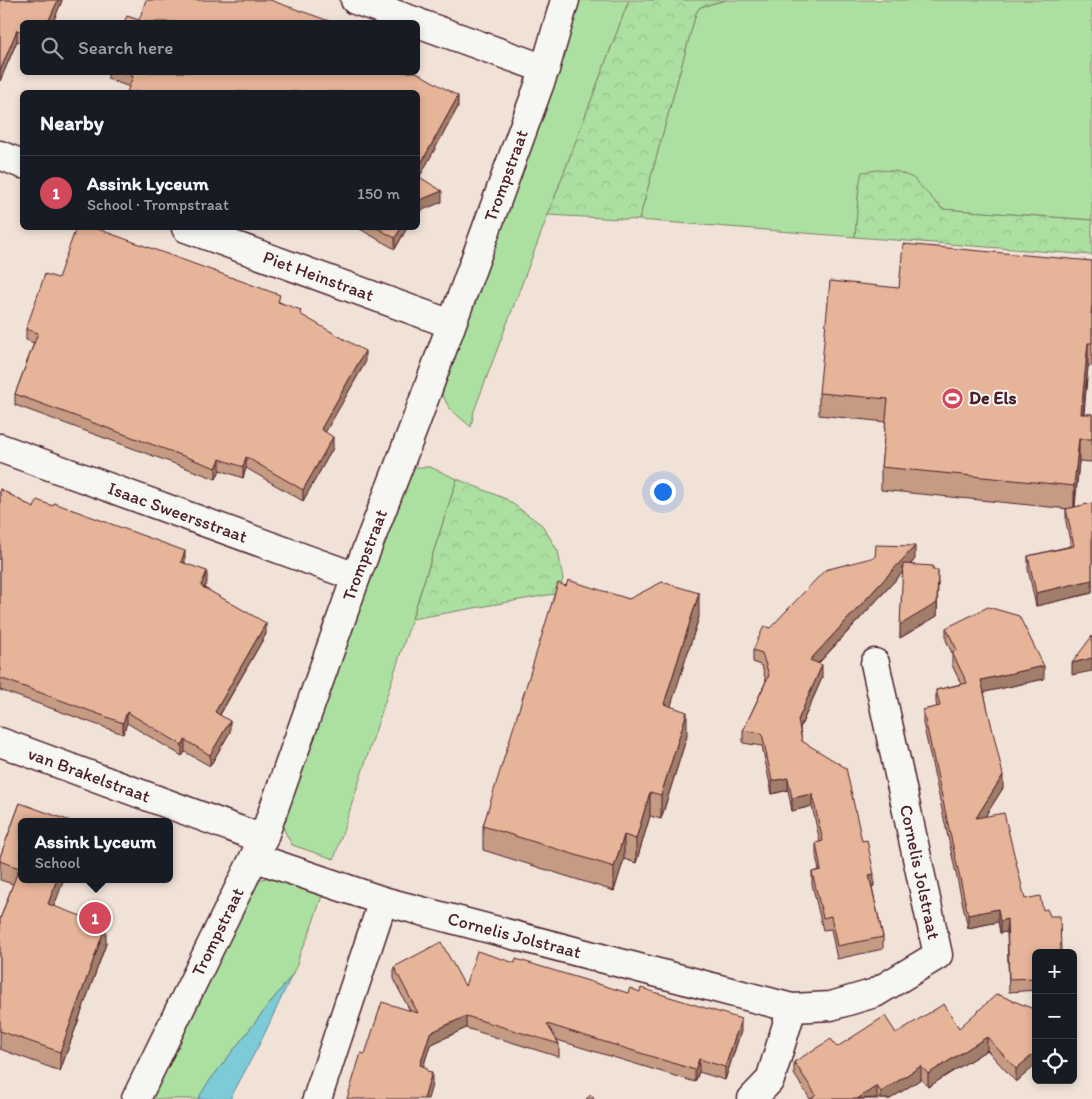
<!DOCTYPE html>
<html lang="en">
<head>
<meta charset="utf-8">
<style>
	body { margin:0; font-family:Itim,sans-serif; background:#242831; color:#f1f3f6 }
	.controls { position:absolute; right:15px; bottom:15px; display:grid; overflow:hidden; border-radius:8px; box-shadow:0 2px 8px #0003 }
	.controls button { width:45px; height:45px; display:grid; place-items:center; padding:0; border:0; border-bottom:1px solid #363941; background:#171b24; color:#f1f3f6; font:25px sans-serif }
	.you { position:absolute; left:662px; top:491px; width:18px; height:18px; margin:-12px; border:4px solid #fff; border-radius:50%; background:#1a73e8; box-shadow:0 0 0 8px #1a73e833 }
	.badge { display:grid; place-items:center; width:32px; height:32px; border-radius:50%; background:#d1495b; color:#fff; font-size:16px; font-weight:700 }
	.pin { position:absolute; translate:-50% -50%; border:2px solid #fff; box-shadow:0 1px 5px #0006 }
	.popup { position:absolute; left:18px; top:818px; width:155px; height:65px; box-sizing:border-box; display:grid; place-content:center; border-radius:8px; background:#171b24; filter:drop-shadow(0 1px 4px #0005); font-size:16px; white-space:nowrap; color:#9ea1a6 }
	.popup b { font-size:19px; color:#f1f3f6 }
	.popup::after { content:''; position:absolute; left:50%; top:100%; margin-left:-10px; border:10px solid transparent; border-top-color:#171b24 }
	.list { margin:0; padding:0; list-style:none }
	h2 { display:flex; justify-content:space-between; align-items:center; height:65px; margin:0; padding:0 20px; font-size:21px }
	h2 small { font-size:16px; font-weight:400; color:#9ea1a6 }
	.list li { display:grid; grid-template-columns:32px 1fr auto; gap:15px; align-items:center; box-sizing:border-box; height:75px; padding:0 20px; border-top:1px solid #363941 }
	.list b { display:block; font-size:19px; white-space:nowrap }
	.list p { margin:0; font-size:16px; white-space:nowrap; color:#9ea1a6 }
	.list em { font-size:16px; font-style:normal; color:#9ea1a6 }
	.icon { flex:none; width:28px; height:28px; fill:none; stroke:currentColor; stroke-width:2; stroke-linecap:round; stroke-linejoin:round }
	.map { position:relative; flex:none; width:1092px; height:1099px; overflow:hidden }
	.search { position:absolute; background:#171b24; box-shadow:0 2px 8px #0003; left:20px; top:20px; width:400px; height:55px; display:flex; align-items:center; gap:12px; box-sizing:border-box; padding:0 18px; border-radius:8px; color:#9ea1a6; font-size:19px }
	.panel { position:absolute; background:#171b24; box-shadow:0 2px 8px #0003; left:20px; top:90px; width:400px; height:140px; border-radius:8px }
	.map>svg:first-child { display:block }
</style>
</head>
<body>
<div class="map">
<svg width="1092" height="1099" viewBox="0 0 1092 1099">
	<defs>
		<pattern id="forest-crowns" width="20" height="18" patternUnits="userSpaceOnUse" patternTransform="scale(1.25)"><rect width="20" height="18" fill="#ace0a1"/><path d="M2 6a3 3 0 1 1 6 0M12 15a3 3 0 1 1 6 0" fill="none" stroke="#96c08b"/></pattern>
	</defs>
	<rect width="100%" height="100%" fill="#f1e2d7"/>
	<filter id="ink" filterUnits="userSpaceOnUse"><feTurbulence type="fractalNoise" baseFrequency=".02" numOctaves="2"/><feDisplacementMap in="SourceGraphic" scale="10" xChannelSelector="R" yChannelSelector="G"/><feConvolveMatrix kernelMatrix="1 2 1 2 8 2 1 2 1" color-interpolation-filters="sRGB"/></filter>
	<g filter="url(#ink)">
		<g fill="#ace0a1" stroke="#7b8066">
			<path d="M575 0H629L474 411 471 427 450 409 438 387Z"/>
			<path d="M726 0H1092V220L942 209 939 204 859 186 855 237 639 220 696 13 700 7Z"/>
			<path d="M409 467H430L457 479 334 859 292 845 284 830 282 806Z"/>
			<path d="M268 877 325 887 308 937 300 953 297 965 292 975 207 1084 198 1099H149L250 889 260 880Z"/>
		</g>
		<g fill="url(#forest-crowns)" stroke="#7b8066">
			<path d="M629 0H726L700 7 696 13 639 220 548 215Z"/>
			<path d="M878 170 896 171 913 178 942 209 1092 220V255L855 237 859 186 862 172Z"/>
			<path d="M457 479 506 499 542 525 558 551 563 579 559 593 412 619Z"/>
		</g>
		<path fill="#7bcbd6" stroke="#678692" d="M292 975 262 1039 230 1099H198L207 1084Z"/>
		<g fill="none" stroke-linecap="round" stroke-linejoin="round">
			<defs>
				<g id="minor">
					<path d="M355 0 417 22"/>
					<path d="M418 23 545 69"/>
					<path d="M0 155 22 164"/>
					<path id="s1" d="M186 228 451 324"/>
					<path id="s2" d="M0 448 356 577"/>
					<path id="s3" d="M0 742 263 839"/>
					<path id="s4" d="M256 858 383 901 792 1008 831 1006 875 993 938 955 875 663"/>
					<path id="s5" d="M136 1099 263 839 356 577 415 424 545 69 565 0"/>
					<path d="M317 1099 383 901"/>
					<path d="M752 1099 770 1080 792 1008"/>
				</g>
			</defs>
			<use href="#minor" stroke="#4a1f2b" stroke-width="31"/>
			<use href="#minor" stroke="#f6f6f2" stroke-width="28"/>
		</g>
		<g fill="#c69b83" stroke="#4a1f2b">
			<path d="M0 0H62L53 22H22V43L17 41 0 81Z"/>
			<path d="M108 72H416L458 107 419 177 442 202 108 79Z"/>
			<path d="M358 228H407L395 249Z"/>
			<path d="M1092 261V366H1088L1084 414H1092V462L1079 461 1075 507 1092 503V593L1036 606 1028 569V556L1071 546 1066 522V509H1069L881 490V467L886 422 819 415V393L899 288Z"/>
			<path d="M58 278 280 302 301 315 365 363 325 432 333 448 303 501 246 468 243 478 220 470 216 479 15 405V394L34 343 26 340V329Z"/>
			<path d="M0 489 34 508 185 562V563L207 582 205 588 266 634 220 715 230 732 210 766 185 752 182 756 127 723 123 734 0 690Z"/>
			<path d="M915 559 910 565 933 570 938 583 937 616 900 638 903 572 818 664 822 678 800 728 802 741 862 841 874 886 872 887 883 937V949L837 959 831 929 823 930 812 884V872L819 870 816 856V843L820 842 812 806 792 811 788 790 772 794 762 746 743 743V731L766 681 762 666 753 662V650L770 628Z"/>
			<path d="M566 586 629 599 699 617 670 707 687 736 661 819 650 816 636 863 624 859 614 891 483 850V826Z"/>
			<path d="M946 628 1044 679 984 692 1003 788 985 816 1036 953V990L1009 992 1007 932 1000 933 998 922 968 928 923 723V710L937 707 936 702V690L961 684 952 665V653L946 640Z"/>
			<path d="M20 803 54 906 106 944 60 1071 0 1049V919L13 884 0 880V857Z"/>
			<path d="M394 967 465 986 741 1031 725 1080 699 1072 695 1082 557 1040 559 1044V1057L466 1028 430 1045 423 1067 427 1071 432 1085 365 1054 410 1011 394 980Z"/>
			<path d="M1036 1010V1065L1016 1082 987 1050 928 1087 921 1079 890 1099H810L794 1074V1062L837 1047 896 1033 959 1028Z"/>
		</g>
		<g fill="#a17e6a" stroke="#4a1f2b">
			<path d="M58 0H62V1L53 22H48Z"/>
			<path d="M17 30V41L0 81V71Z"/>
			<path d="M458 96V107L418 180V169Z"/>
			<path d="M442 191V202L418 212V201Z"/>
			<path d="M401 228H407L395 249V238Z"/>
			<path d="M1088 343V366L1081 436V414Z"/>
			<path d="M365 351V363L321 440V429Z"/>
			<path d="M333 437V448L303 501V490Z"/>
			<path d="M1079 439V461L1074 509V486Z"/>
			<path d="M246 457V468L243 478V467Z"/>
			<path d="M220 459V470L216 479V468Z"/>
			<path d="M915 546V559L810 672V660Z"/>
			<path d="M185 551V562L181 573V562Z"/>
			<path d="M938 570 937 616 900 638V625Z"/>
			<path d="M207 571V582L201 597V586Z"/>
			<path d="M1092 580V593L1036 606V593Z"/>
			<path d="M699 593V617L664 728V704Z"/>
			<path d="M266 623V634L215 723V712Z"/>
			<path d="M1092 658V671L1072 675V663Z"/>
			<path d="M822 665V678L798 732V720Z"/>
			<path d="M1044 666V679L981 693V680Z"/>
			<path d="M127 712V723L123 734V723Z"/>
			<path d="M687 712V736L661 819V795Z"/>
			<path d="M230 721V732L210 766V755Z"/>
			<path d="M185 740V752L182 756V745Z"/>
			<path d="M1003 775V788L976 831V818Z"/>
			<path d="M788 778V790L772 794V781Z"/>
			<path d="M650 792V816L636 863V839Z"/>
			<path d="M812 794V806L792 811V798Z"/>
			<path d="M624 835V859L614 891V867Z"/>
			<path d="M874 874V886L869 887V875Z"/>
			<path d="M57 879H64L48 923V904Z"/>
			<path d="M998 909V922L968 928V915Z"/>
			<path d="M1007 919V932L1000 933V921Z"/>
			<path d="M106 925V944L60 1071V1052Z"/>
			<path d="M466 1016V1028L430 1045 420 1078V1065L430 1033Z"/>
			<path d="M741 1019V1031L725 1080V1067Z"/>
			<path d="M987 1037V1050L928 1087V1074Z"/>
			<path d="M1036 1052V1065L1016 1082V1069Z"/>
			<path d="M699 1059V1072L695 1082V1070Z"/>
			<path d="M921 1066V1079L890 1099H881V1092Z"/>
			<path d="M432 1072V1085L428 1099H424Z"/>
			<path d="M877 1086V1098L857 1099Z"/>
		</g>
		<g fill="#e6b498" stroke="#4a1f2b">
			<path d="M0 0H58L48 22H22V32L17 30 0 71Z"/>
			<path d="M146 0H270L332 22H124L127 16 139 20Z"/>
			<path d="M122 72H416L458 96 418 169V92H127L133 76Z"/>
			<path d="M418 176 442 191 418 201Z"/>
			<path d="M76 228H95L280 295 278 302 301 310 300 314 365 351 321 429 333 437 303 490 246 457 243 467 220 459 216 468 15 394 38 333 26 329 45 274 58 278Z"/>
			<path d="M377 228H401L395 238Z"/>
			<path d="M903 244 1092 261V304L1091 314H1092V343H1088L1081 414H1092V439H1079L1074 486 881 467 888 399 819 393 830 281 899 288Z"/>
			<path d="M0 489 34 508 37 500 53 506 54 503 185 551 181 562 207 571 201 586 266 623 215 712 230 721 210 755 185 740 182 745 127 712 123 723 0 678Z"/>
			<path d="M1092 503V580L1036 593 1028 556 1074 546 1066 509Z"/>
			<path d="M876 545 915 546 810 660 822 665 798 720 802 741 846 768 862 841 867 840 874 874 869 875 883 937 837 946 831 916 823 918 812 872 821 870 816 843 823 841 812 794 792 798 788 778 772 781 762 733 743 731 769 675 762 653 753 650 764 626 770 628 825 570 875 557Z"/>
			<path d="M903 564 933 566 932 570H938L937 603 900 625Z"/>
			<path d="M568 580 629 599 662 582 699 593 664 704 687 712 661 795 650 792 636 839 624 835 614 867 483 826 558 583 566 586Z"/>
			<path d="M988 607 1019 616 1044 666 981 680 1003 775 976 818 1004 813 1025 899 1040 896 1043 910 1047 909 1050 916H1060L1061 953H1036V978L1009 979 1007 919 1000 921 998 909 968 915 923 710 940 706 936 690 967 683 952 652 957 650 946 628Z"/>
			<path d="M1092 636V658L1072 663Z"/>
			<path d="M20 803 73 822H21V879H57L48 904 106 925 60 1052 0 1031V919L19 868 0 861V857Z"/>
			<path d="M441 942 465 986 477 951 515 963 516 959 628 993 630 988 640 992 641 988 741 1019 725 1067 699 1059 695 1070 547 1024 559 1044 466 1016 430 1033 420 1065 427 1068V1071L432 1072 424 1099H347L361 1053 365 1054 382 1002 418 1013 394 967Z"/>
			<path d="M997 994 1036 1010V1052L1016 1069 987 1037 928 1074 921 1066 881 1092 877 1086 857 1099H811L816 1095 794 1062 831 1039 837 1047 885 1016 896 1033 944 1004 959 1028Z"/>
			<path d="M591 1095 594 1099H586Z"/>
		</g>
	</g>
	<defs>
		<symbol id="stadium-disc" viewBox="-11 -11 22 22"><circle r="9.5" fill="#d1495b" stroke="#f6f6f2"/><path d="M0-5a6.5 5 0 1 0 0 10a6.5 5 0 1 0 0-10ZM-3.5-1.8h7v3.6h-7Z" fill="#fff"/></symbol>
	</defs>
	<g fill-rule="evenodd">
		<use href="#stadium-disc" x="940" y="386" width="25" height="25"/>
	</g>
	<g text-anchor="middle" stroke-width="4" stroke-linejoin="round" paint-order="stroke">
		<g font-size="18" fill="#4a1f2b" stroke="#f6f6f2">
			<text dy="6" stroke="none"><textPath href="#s5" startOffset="996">Trompstraat</textPath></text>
			<text dy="6" stroke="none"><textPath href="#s1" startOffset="141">Piet Heinstraat</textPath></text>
			<text dy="6" stroke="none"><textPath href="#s2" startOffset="189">Isaac Sweersstraat</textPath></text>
			<text dy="6" stroke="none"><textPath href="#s5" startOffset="591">Trompstraat</textPath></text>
			<text dy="6" stroke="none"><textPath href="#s3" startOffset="95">van Brakelstraat</textPath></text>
			<text transform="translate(920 872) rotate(78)" y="6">Cornelis Jolstraat</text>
			<text dy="6" stroke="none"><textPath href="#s5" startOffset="186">Trompstraat</textPath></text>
			<text dy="6" stroke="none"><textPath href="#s4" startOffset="270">Cornelis Jolstraat</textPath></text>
		</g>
		<g font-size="18" font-weight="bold" fill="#4a1f2b" stroke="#f6f6f2" text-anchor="start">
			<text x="969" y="404">De Els</text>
		</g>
	</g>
</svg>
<div class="controls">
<button>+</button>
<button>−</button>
<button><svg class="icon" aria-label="locate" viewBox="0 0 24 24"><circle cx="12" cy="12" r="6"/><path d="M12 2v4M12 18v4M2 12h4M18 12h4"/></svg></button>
</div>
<div class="you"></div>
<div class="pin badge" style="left:95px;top:918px">1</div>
<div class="popup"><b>Assink Lyceum</b>School</div>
<div class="search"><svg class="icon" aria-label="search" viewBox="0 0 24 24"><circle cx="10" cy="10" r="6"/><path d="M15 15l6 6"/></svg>Search here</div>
<section class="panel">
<h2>Nearby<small></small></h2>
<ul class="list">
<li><span class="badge">1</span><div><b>Assink Lyceum</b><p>School · Trompstraat</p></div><em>150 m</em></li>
</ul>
</section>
</div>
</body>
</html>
